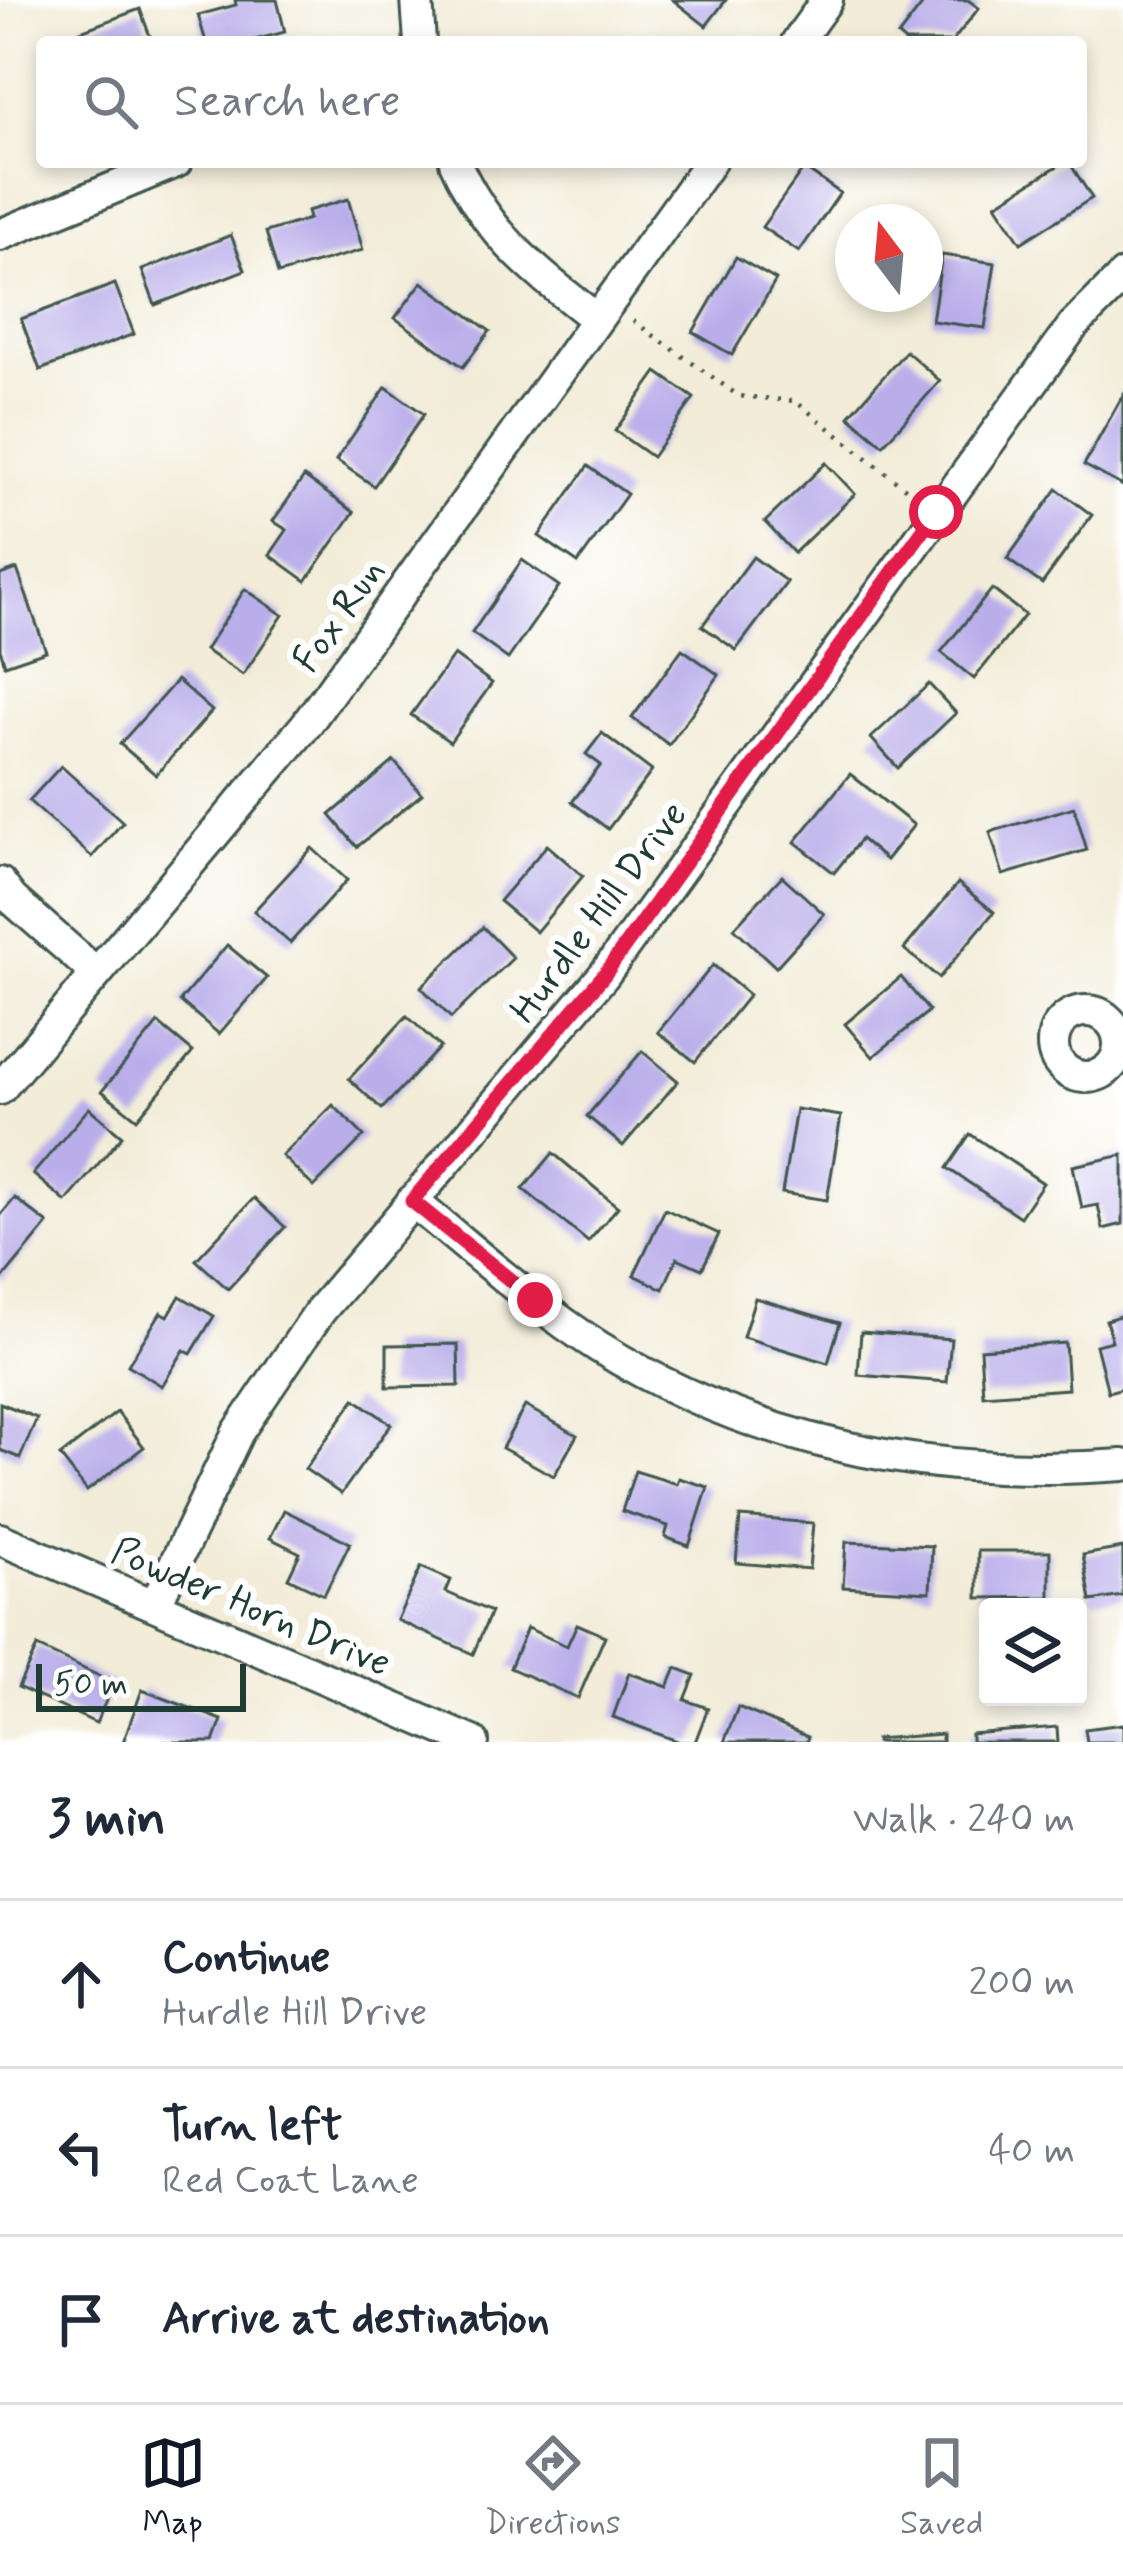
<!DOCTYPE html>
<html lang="en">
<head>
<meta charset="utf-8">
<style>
	body { margin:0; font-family:Mynerve,sans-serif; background:#f2f2f3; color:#1f2937 }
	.controls { position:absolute; right:36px; bottom:36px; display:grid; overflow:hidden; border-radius:12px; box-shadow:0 6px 18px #0003 }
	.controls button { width:108px; height:108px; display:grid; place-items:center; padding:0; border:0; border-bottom:3px solid #e0e1e3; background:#fff; color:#1f2937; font:60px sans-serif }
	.compass { position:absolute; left:835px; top:204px; width:108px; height:108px; border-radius:50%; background:#fff; box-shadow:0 6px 18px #0003; rotate:344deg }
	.scale { position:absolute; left:36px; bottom:30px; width:210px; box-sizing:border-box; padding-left:12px; border:6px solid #1f3d34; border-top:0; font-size:33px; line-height:42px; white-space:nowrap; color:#1f3d34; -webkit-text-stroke:9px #fff; paint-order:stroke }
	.stop { position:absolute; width:36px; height:36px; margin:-27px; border:9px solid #e11d48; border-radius:50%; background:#fff }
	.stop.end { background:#e11d48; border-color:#fff; box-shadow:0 3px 12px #0008 }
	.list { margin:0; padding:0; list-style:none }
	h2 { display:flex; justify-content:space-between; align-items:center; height:156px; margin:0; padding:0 48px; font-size:51px }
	h2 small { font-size:39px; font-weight:400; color:#747a83 }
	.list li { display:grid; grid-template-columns:78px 1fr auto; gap:36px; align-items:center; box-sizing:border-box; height:168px; padding:0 48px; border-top:3px solid #e0e1e3 }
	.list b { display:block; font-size:45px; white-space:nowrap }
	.list p { margin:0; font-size:39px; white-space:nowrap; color:#747a83 }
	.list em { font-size:39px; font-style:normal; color:#747a83 }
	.icon { flex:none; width:66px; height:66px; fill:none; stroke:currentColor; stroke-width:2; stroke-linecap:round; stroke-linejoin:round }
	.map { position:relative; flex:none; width:1123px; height:1742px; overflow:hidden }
	.search { position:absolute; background:#fff; box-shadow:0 6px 18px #0003; left:36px; right:36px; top:36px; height:132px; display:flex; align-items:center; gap:30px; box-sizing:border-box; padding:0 42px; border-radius:12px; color:#747a83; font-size:45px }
	.sheet { height:660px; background:#fff }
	nav { display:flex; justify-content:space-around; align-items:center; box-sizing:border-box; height:168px; border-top:3px solid #e0e1e3; background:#fff; font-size:33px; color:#747a83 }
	nav a { display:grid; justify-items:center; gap:6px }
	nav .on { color:#111827 }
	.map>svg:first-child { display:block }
</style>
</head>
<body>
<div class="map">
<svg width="1123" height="1742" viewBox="0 0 1123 1742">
	<rect width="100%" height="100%" fill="#fff"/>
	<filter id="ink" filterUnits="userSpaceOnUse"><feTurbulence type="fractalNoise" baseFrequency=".00833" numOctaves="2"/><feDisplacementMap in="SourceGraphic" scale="24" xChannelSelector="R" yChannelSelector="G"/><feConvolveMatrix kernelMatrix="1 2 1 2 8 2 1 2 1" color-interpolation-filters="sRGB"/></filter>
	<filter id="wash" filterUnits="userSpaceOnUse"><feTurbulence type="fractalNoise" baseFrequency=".004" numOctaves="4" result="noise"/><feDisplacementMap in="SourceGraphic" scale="48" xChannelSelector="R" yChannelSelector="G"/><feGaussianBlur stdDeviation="2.7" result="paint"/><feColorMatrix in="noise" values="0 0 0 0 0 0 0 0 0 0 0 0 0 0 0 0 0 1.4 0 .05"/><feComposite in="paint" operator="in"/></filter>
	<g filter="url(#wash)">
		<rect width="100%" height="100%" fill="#f2ecd8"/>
		<g id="blocks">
			<g fill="#b9aeea">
				<path d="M235 0H277L285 32 247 42H206L198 15 236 5Z"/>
				<path d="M673 0H726L706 26Z"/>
				<path d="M926 0H968L979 8 952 42H905L898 36Z"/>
				<path d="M140 9 152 42H51Z"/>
				<path d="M1064 162H1069L1092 198 1021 243 996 204Z"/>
				<path d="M804 168 840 193 799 252 762 227Z"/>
				<path d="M348 199 363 250 278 274 266 232 309 219 307 211Z"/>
				<path d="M231 235 245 270 155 305 142 270Z"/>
				<path d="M942 255 995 263 985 328 932 321Z"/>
				<path d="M736 257 776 280 732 355 693 332Z"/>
				<path d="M422 282 490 331 463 367 395 318Z"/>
				<path d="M115 284 134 334 40 370 21 319Z"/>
				<path d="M906 351 940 381 883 445 849 416Z"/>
				<path d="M657 372 694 398 652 457 615 431Z"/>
				<path d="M386 387 424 414 374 486 336 460Z"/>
				<path d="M1123 395V486L1084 465Z"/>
				<path d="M826 463 855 494 794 553 765 522Z"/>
				<path d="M588 466 627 494 578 563 539 536Z"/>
				<path d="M304 477 354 512 306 581 270 555 287 530 273 521Z"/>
				<path d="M1057 489 1092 515 1042 584 1007 559Z"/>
				<path d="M753 557 787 582 736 650 702 626Z"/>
				<path d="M522 560 559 586 508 659 472 633Z"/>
				<path d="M17 569 46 651 5 665 0 649V575Z"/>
				<path d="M245 589 283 615 243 675 205 650Z"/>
				<path d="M992 589 1025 615 974 679 941 652Z"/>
				<path d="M682 649 719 675 669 745 632 718Z"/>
				<path d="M454 655 492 683 450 742 411 715Z"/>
				<path d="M177 680 212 711 156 775 120 744Z"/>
				<path d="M929 684 956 713 898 768 871 738Z"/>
				<path d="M602 733 652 771 608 829 572 802 601 765 586 754Z"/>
				<path d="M394 761 422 794 357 847 330 815Z"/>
				<path d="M61 766 123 822 92 857 29 801Z"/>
				<path d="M850 774 914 825 886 860 861 839 834 873 795 842Z"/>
				<path d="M1074 807 1087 850 1003 875 990 832Z"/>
				<path d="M547 845 583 876 536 932 499 901Z"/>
				<path d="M312 848 347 880 290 943 254 911Z"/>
				<path d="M782 876 824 914 776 967 734 928Z"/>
				<path d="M958 883 994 912 939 978 904 949Z"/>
				<path d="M483 927 513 958 451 1018 421 987Z"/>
				<path d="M227 945 267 978 219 1034 180 1001Z"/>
				<path d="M713 965 749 995 695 1062 658 1032Z"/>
				<path d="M901 977 929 1011 873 1057 845 1024Z"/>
				<path d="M407 1016 440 1047 382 1109 349 1079Z"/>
				<path d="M158 1023 193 1052 137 1119 102 1091Z"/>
				<path d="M642 1051 678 1081 623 1146 587 1116Z"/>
				<path d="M333 1105 364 1136 314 1187 282 1156Z"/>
				<path d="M89 1108 122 1136 66 1202 33 1174Z"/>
				<path d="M796 1109 841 1116 827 1200 782 1193Z"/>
				<path d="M970 1134 1043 1183 1020 1217 947 1168Z"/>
				<path d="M553 1153 618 1207 588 1242 523 1189Z"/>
				<path d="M1123 1155V1224L1103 1229 1098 1205 1082 1208 1073 1166Z"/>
				<path d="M15 1198 48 1224 0 1282V1216Z"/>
				<path d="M254 1198 285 1227 228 1289 196 1260Z"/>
				<path d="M665 1209 719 1234 702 1269 677 1258 663 1289 634 1275Z"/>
				<path d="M180 1296 214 1316 191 1354 184 1350 162 1386 128 1365 161 1312 168 1316Z"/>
				<path d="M755 1298 840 1323 828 1363 743 1337Z"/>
				<path d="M1123 1315V1388L1108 1392 1096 1345 1112 1341 1106 1320Z"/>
				<path d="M861 1332 951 1339 947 1382 858 1375Z"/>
				<path d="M1065 1343 1068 1389 983 1395 980 1349Z"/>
				<path d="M458 1344 459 1386 387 1387V1345Z"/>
				<path d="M355 1399 391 1424 341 1494 305 1469Z"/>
				<path d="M0 1403 37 1418 20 1458 0 1450Z"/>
				<path d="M525 1406 577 1435 554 1476 502 1448Z"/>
				<path d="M117 1412 144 1447 87 1491 60 1456Z"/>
				<path d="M635 1471 677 1484 679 1478 708 1487 689 1546 665 1537 668 1526 622 1511Z"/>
				<path d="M284 1510 350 1543 324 1595 288 1578 300 1553 270 1538Z"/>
				<path d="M740 1517 813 1523 809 1569 736 1563Z"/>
				<path d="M846 1542 932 1546 930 1592 843 1587Z"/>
				<path d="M1123 1548V1596L1091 1601 1083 1555Z"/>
				<path d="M978 1551H1050V1597L978 1598Z"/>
				<path d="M421 1567 451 1580 446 1592 491 1612 473 1654 397 1620Z"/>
				<path d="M577 1624 605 1636 578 1698 510 1668 527 1628 567 1646Z"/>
				<path d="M37 1647 114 1683 96 1723 18 1687Z"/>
				<path d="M676 1668 695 1675 685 1700 708 1708 695 1742H680L613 1717 629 1673 668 1687Z"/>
				<path d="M142 1690 222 1720 214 1742H123Z"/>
				<path d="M738 1707 808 1737 806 1742H724Z"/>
				<path d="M1123 1724V1742H1087L1085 1729Z"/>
				<path d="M1057 1727 1058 1742H971V1734Z"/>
				<path d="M942 1734V1742H876V1739Z"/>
			</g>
		</g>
	</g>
	<g filter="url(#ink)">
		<use href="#blocks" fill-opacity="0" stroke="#3f574d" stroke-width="3"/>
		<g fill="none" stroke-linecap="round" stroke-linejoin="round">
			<defs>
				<g id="minor">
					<path d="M417 0 420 42"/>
					<path d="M797 42 827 0"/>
					<path d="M455 162C488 236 533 269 595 318"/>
					<path d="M0 235 176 162"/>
					<path d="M0 883 12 899 96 973"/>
					<circle cx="1086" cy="1044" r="33"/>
					<path d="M0 1089 306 725 710 162"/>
					<path d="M412 1201C473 1250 533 1305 599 1347 760 1447 937 1479 1123 1465"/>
					<path d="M0 1539 473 1742"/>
					<path d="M155 1605 238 1432 320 1311 604 975 1073 326 1123 276"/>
				</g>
			</defs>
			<use href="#minor" stroke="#3f574d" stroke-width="36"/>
			<path stroke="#3f574d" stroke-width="4.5" stroke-dasharray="3 9" stroke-linecap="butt" d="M633 321 739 396 795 401 913 494"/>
			<use href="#minor" stroke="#fff" stroke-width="30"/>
		</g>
	</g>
	<g fill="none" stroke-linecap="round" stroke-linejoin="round" filter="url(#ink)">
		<path stroke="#e11d48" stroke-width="15" d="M535 1300 412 1201 604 975 936 512"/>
	</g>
	<g text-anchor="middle" stroke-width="12" stroke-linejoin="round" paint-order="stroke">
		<g font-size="39" fill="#1f3d34" stroke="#fff">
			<text transform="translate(337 614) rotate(-55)" y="14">Fox Run</text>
			<text transform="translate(597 911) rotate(-53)" y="14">Hurdle Hill Drive</text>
			<text transform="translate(252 1605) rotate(23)" y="14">Powder Horn Drive</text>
		</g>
	</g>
</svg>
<div class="controls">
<button><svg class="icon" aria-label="layers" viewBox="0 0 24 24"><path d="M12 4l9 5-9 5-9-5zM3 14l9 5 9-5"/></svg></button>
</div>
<svg class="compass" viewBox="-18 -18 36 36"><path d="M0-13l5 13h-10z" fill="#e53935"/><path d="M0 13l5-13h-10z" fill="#747a83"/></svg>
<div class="scale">50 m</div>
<div class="stop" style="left:936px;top:512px"></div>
<div class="stop end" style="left:535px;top:1300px"></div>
<div class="search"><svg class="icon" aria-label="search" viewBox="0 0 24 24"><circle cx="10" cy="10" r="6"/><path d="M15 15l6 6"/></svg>Search here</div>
</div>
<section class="sheet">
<h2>3 min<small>Walk · 240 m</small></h2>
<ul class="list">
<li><svg class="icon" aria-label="ahead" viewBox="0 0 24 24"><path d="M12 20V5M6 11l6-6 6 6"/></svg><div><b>Continue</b><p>Hurdle Hill Drive</p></div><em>200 m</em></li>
<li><svg class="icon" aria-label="left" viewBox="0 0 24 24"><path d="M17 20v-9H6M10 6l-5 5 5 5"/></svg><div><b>Turn left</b><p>Red Coat Lane</p></div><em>40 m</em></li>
<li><svg class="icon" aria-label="arrive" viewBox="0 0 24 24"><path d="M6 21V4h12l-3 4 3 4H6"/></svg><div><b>Arrive at destination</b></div></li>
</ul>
</section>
<nav>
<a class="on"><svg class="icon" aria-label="map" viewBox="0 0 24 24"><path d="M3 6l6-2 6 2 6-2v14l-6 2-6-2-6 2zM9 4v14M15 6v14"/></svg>Map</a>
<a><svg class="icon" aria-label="directions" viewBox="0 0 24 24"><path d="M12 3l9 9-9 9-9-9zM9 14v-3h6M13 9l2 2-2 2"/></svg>Directions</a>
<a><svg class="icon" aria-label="saved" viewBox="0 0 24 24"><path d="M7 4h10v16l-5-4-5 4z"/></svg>Saved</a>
</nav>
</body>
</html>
